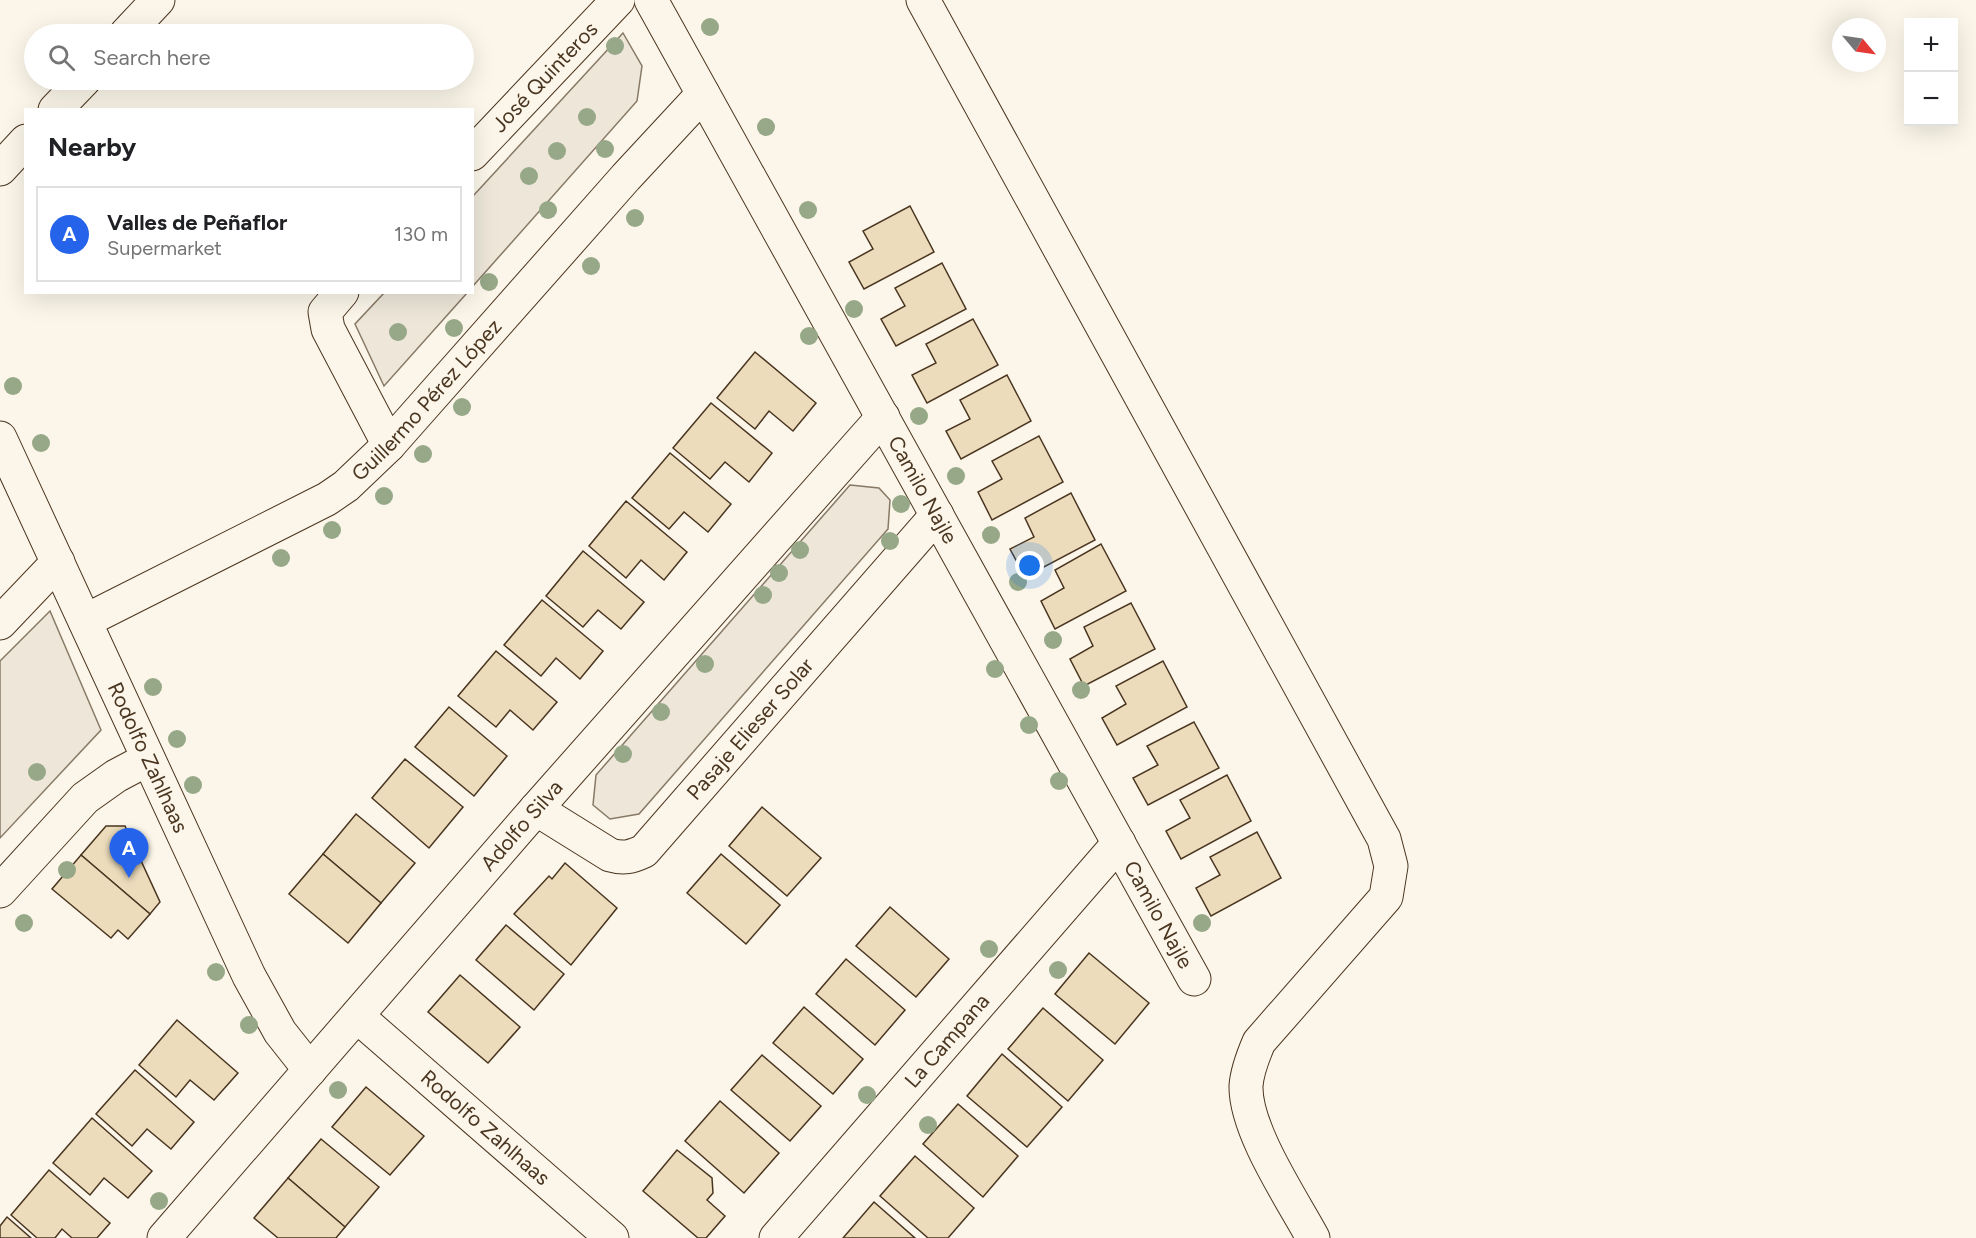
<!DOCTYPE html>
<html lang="en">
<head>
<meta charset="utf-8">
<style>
	body { margin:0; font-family:Figtree,sans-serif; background:#f2f2f2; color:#202124 }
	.controls { position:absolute; right:18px; top:18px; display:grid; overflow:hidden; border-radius:0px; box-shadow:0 6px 24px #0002 }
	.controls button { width:54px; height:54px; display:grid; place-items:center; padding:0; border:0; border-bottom:2px solid #e0e0e0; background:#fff; color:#202124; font:30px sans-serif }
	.compass { position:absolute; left:1832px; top:18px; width:54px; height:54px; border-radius:50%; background:#fff; box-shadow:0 6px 24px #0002; rotate:119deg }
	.you { position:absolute; left:1030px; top:566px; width:21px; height:21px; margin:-15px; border:4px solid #fff; border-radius:50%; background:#1a73e8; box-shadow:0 0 0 9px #1a73e833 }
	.badge { display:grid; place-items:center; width:39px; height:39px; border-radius:50%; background:#2563eb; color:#fff; font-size:20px; font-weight:700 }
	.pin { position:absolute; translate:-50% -50px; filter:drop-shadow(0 2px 3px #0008) }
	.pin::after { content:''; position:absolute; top:32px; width:21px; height:18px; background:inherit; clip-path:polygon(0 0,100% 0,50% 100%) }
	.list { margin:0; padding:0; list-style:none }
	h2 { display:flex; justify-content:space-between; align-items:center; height:78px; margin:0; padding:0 24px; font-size:26px }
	h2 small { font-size:20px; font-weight:400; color:#757577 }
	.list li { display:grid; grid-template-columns:39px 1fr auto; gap:18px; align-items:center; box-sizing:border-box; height:96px; margin:0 12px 12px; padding:0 12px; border:2px solid #e0e0e0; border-radius:0px }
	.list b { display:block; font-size:22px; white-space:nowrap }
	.list p { margin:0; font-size:20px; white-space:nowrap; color:#757577 }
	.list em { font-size:20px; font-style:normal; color:#757577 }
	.icon { flex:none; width:33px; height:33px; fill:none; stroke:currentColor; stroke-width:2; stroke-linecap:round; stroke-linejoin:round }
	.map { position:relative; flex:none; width:1976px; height:1238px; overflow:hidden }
	.search { position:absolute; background:#fff; box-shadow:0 6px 24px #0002; left:24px; top:24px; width:450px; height:66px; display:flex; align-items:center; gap:15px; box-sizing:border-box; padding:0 21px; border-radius:33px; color:#757577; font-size:22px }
	.panel { position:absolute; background:#fff; box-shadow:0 6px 24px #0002; left:24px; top:108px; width:450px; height:186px; border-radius:0px }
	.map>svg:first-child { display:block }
</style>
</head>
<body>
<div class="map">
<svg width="1976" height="1238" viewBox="0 0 1976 1238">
	<rect width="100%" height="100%" fill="#fbf6e9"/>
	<g fill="#ede6d9" stroke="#887966" stroke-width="1.5">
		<path d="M623 33 642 66 637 101 473 286V196Z"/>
		<path d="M384 293H467L384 386 355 324Z"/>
		<path d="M850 485 879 488 890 500 888 529 639 814 610 819 593 805 596 775Z"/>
		<path d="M50 611 101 730 0 838V661Z"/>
	</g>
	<g fill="#ecdcbc" stroke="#4a3520" stroke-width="1.5">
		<path d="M910 206 934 252 864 289 849 262 873 249 863 231Z"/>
		<path d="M942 263 966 309 896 346 881 319 905 306 895 288Z"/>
		<path d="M973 319 998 365 927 403 912 375 936 363 926 344Z"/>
		<path d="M755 352 816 403 793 431 769 411 755 429 717 398Z"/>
		<path d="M1007 375 1031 421 961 459 946 431 970 419 960 400Z"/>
		<path d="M711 403 772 453 749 482 725 462 710 479 673 448Z"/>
		<path d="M1039 436 1063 482 992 520 978 492 1002 479 992 461Z"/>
		<path d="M670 453 731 504 708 532 684 512 669 529 632 498Z"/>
		<path d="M1071 493 1095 540 1025 577 1010 549 1034 537 1025 518Z"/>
		<path d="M626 501 687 552 664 580 641 560 626 578 589 546Z"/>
		<path d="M1101 544 1126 591 1055 629 1041 601 1064 588 1055 570Z"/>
		<path d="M583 551 644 602 621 629 598 610 583 627 546 596Z"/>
		<path d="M542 600 603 651 580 679 556 658 541 676 504 645Z"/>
		<path d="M1131 603 1155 649 1084 686 1070 659 1093 646 1084 627Z"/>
		<path d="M496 651 557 702 533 730 510 710 496 727 458 696Z"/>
		<path d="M1163 661 1187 707 1117 745 1102 718 1126 704 1116 686Z"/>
		<path d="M449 707 507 756 474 796 415 747Z"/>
		<path d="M1194 722 1219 768 1148 805 1133 778 1158 765 1147 746Z"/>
		<path d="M405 759 463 807 429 848 372 798Z"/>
		<path d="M1227 775 1251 821 1181 859 1166 831 1190 818 1180 800Z"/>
		<path d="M762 807 821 858 787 896 729 846Z"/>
		<path d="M356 814 415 863 381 903 323 854Z"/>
		<path d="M106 826H125L160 902 150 914 81 855Z"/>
		<path d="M1257 832 1281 878 1211 916 1196 888 1220 875 1210 857Z"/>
		<path d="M323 854 381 903 348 943 289 894Z"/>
		<path d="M721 854 780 905 746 944 687 893Z"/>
		<path d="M81 855 150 914 128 939 118 930 111 938 52 889Z"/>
		<path d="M565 863 617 908 571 965 514 914 549 876 552 879Z"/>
		<path d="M890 907 949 959 916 997 856 946Z"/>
		<path d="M506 925 564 974 534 1010 476 960Z"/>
		<path d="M1089 953 1149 1003 1115 1044 1055 994Z"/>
		<path d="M846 959 905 1010 875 1045 816 994Z"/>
		<path d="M460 975 520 1027 488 1063 428 1012Z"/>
		<path d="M804 1007 863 1059 833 1094 773 1043Z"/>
		<path d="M1043 1008 1103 1060 1068 1101 1008 1049Z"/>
		<path d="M177 1020 238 1073 214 1100 190 1080 176 1097 139 1065Z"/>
		<path d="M1002 1054 1062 1107 1027 1147 967 1096Z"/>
		<path d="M762 1055 821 1106 790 1141 731 1090Z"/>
		<path d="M135 1070 194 1122 171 1149 147 1129 132 1146 96 1114Z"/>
		<path d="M366 1087 424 1136 390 1175 332 1127Z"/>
		<path d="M720 1101 779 1153 744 1193 685 1141Z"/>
		<path d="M958 1104 1018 1156 983 1197 923 1144Z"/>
		<path d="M92 1118 152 1171 128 1198 104 1178 90 1195 53 1163Z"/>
		<path d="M321 1139 379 1187 345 1227 288 1178Z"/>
		<path d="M677 1150 712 1178 713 1193 707 1200 725 1216 706 1238H698L643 1191Z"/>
		<path d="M915 1156 974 1208 948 1238H928L880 1196Z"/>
		<path d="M49 1170 110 1223 97 1238H72L62 1229 55 1238H37L11 1215Z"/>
		<path d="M288 1178 345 1227 336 1238H278L254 1218Z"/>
		<path d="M874 1202 915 1238H843Z"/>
		<path d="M7 1217 31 1238H0V1226Z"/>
	</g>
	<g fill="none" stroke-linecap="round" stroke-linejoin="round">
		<defs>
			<g id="street">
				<path id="s1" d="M651 0 1194 979"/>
				<path d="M923 0 1384 839 1391 866 1386 897 1259 1042C1253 1056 1247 1071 1246 1086 1245 1130 1292 1199 1313 1238"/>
				<path d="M126 34 158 0"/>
				<path d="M55 110 84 80"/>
				<path id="s2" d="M472 154 618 0"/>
				<path d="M0 169 26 141"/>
				<path d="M342 292 325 312 328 329 389 445"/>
				<path id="s3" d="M0 438 249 976 280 1032 310 1070"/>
				<path id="s4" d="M85 621 327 499 346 486 389 445 626 177 703 94"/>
				<path d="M0 623 58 562"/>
				<path id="s5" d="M536 809 610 855C624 859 631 857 644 851L937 515"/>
				<path d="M0 891 85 798 116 776 148 759"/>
				<path id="s6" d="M357 1016 612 1238"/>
				<path id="s7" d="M164 1238 536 809 883 417"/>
				<path id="s8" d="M776 1238 1119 843"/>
			</g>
		</defs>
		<use href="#street" stroke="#4a3520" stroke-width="35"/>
		<use href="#street" stroke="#fbf6e9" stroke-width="33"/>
	</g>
	<g fill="#96a887">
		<circle cx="710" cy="27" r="9"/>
		<circle cx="615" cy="46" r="9"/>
		<circle cx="587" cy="117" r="9"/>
		<circle cx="766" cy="127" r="9"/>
		<circle cx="605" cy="149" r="9"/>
		<circle cx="557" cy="151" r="9"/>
		<circle cx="529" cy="176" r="9"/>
		<circle cx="548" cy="210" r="9"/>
		<circle cx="808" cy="210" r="9"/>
		<circle cx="635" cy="218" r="9"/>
		<circle cx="591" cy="266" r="9"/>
		<circle cx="489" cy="282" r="9"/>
		<circle cx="854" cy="309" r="9"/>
		<circle cx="454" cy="328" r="9"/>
		<circle cx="398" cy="332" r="9"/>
		<circle cx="809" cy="336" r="9"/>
		<circle cx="13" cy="386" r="9"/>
		<circle cx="462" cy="407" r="9"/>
		<circle cx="919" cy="416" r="9"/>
		<circle cx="41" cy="443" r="9"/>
		<circle cx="423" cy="454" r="9"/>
		<circle cx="956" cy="476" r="9"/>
		<circle cx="384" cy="496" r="9"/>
		<circle cx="901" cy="504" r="9"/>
		<circle cx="332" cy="530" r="9"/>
		<circle cx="991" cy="535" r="9"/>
		<circle cx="890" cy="541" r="9"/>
		<circle cx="800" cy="550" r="9"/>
		<circle cx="281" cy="558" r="9"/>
		<circle cx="779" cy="573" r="9"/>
		<circle cx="1018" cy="582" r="9"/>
		<circle cx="763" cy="595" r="9"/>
		<circle cx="1053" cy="640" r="9"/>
		<circle cx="705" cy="664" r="9"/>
		<circle cx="995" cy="669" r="9"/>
		<circle cx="153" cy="687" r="9"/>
		<circle cx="1081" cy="690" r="9"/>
		<circle cx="661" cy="712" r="9"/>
		<circle cx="1029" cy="725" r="9"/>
		<circle cx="177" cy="739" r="9"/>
		<circle cx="623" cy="754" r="9"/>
		<circle cx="37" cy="772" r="9"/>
		<circle cx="1059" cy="781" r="9"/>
		<circle cx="193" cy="785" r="9"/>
		<circle cx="67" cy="870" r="9"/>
		<circle cx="24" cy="923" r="9"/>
		<circle cx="1202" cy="923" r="9"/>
		<circle cx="989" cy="949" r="9"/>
		<circle cx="1058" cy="970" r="9"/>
		<circle cx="216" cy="972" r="9"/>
		<circle cx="249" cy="1025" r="9"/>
		<circle cx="338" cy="1090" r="9"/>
		<circle cx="867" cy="1095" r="9"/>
		<circle cx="928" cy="1125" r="9"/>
		<circle cx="159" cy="1201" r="9"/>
	</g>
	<g text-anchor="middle" stroke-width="4.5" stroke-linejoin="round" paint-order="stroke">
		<g font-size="21" fill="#4a3520" stroke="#fbf6e9">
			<text dy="7" stroke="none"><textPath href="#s2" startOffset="106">José Quinteros</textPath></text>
			<text dy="7" stroke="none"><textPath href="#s4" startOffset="412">Guillermo Pérez López</textPath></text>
			<text dy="7" stroke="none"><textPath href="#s1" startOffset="560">Camilo Najle</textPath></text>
			<text dy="7" stroke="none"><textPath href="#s5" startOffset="284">Pasaje Elieser Solar</textPath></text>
			<text dy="7" stroke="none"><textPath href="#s3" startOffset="352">Rodolfo Zahlhaas</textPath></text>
			<text dy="7" stroke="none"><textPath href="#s7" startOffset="546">Adolfo Silva</textPath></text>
			<text dy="7" stroke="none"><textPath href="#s1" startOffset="1046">Camilo Najle</textPath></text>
			<text dy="7" stroke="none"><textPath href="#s8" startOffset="261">La Campana</textPath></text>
			<text dy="7" stroke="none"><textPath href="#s6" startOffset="170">Rodolfo Zahlhaas</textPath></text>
		</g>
	</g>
</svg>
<div class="controls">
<button>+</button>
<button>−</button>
</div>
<svg class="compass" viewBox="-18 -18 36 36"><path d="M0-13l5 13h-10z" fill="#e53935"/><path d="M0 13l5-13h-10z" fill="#757577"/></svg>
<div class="you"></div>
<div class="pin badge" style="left:129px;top:878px">A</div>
<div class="search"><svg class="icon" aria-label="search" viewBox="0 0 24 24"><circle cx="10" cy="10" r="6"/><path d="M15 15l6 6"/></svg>Search here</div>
<section class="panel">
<h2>Nearby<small></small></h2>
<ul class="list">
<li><span class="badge">A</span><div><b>Valles de Peñaflor</b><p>Supermarket</p></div><em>130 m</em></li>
</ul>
</section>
</div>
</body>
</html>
